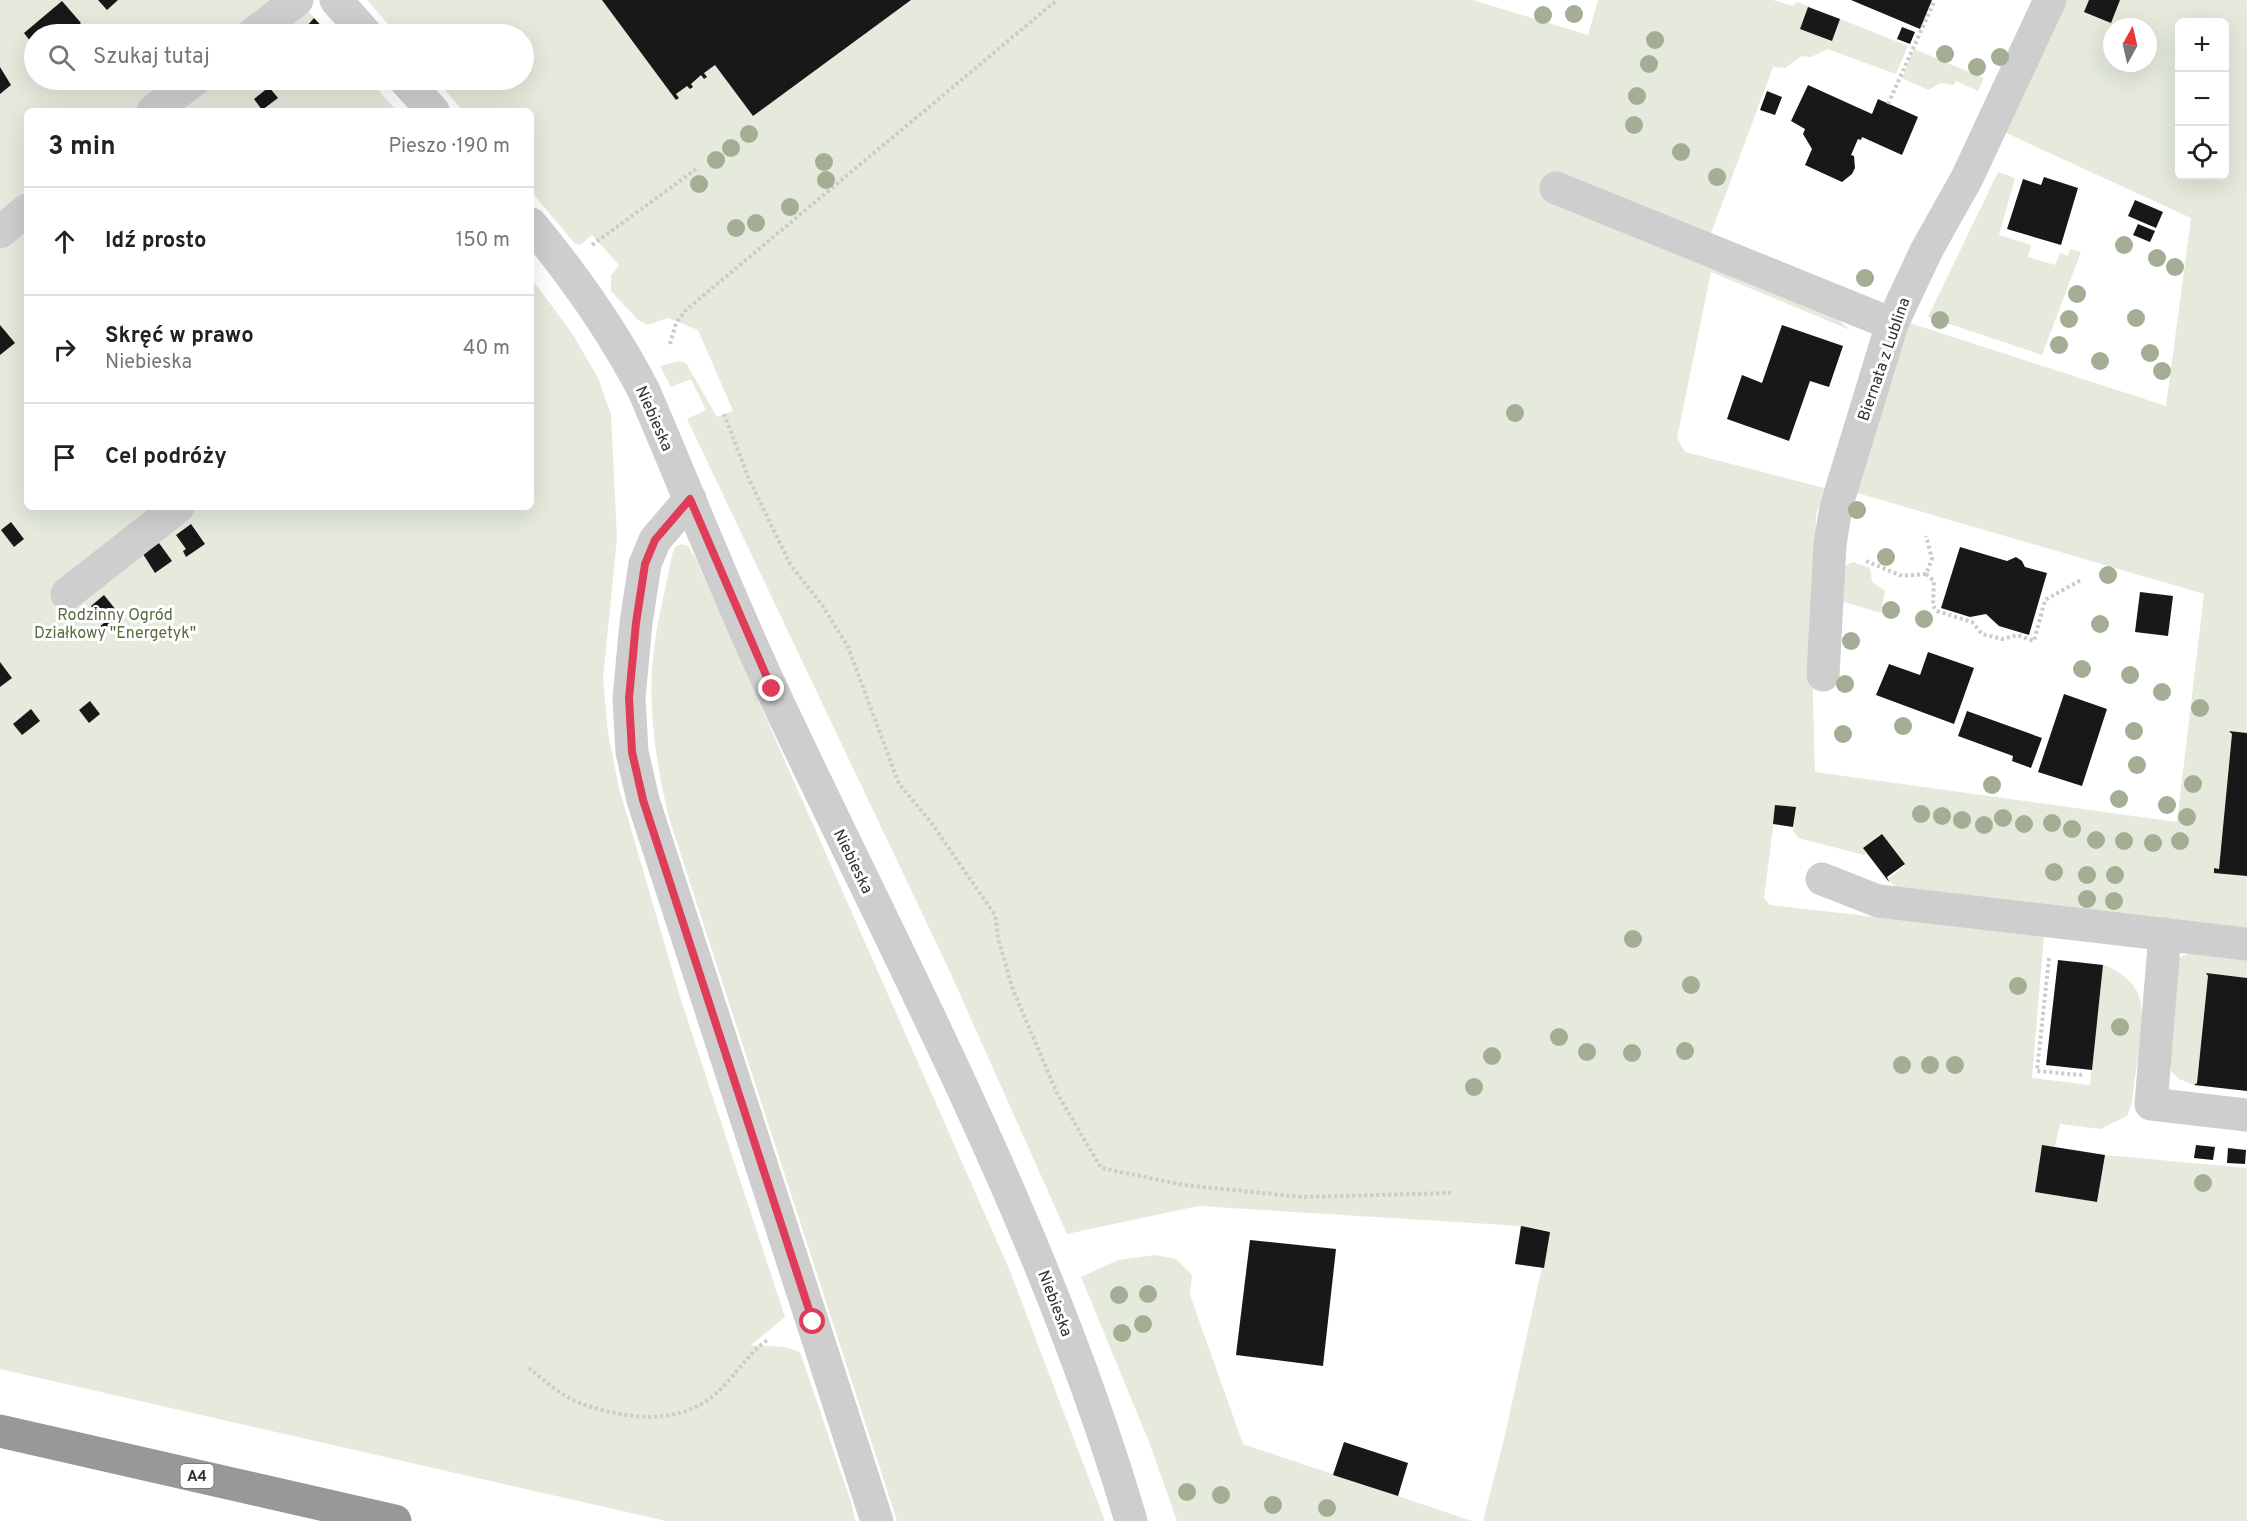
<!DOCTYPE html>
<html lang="pl">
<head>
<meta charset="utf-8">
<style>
	body { margin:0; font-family:Overpass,sans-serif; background:#f2f2f2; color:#222 }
	.controls { position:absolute; right:18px; top:18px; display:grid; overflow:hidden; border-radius:9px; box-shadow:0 6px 24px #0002 }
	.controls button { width:54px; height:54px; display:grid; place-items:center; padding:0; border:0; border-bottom:2px solid #e0e0e0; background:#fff; color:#222; font:30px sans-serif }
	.compass { position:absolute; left:2103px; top:18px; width:54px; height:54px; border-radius:50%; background:#fff; box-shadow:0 6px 24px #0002; rotate:8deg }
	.stop { position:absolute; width:18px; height:18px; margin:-14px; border:4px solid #df3c59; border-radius:50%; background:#fff }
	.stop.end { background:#df3c59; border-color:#fff; box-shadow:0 2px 6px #0008 }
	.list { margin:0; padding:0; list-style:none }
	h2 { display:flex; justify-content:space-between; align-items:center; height:78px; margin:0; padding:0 24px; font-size:26px }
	h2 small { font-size:20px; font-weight:400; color:#767676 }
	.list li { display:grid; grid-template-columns:39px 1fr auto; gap:18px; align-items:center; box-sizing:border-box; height:108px; padding:0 24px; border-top:2px solid #e0e0e0 }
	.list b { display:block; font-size:22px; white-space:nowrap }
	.list p { margin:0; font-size:20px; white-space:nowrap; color:#767676 }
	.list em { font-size:20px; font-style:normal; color:#767676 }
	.icon { flex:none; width:33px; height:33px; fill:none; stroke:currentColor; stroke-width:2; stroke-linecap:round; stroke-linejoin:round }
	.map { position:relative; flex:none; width:2247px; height:1521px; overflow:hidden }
	.search { position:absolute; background:#fff; box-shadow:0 6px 24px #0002; left:24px; top:24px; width:510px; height:66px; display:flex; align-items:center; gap:15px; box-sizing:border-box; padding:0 21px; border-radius:33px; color:#767676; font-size:22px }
	.panel { position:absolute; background:#fff; box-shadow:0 6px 24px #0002; left:24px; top:108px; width:510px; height:402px; border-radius:9px }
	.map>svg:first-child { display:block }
</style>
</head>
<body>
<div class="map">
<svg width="2247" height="1521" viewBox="0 0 2247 1521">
	<rect width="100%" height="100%" fill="#fff"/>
	<g fill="#e5eadd" fill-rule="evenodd">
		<path d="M0 0H298L329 34H34V80H369L397 111H27V507H531V278L572 333 598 378 611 414 617 538 603 679 608 733 619 788 681 1000 785 1317 751 1345 785 1347 800 1352 852 1505 855 1521H666L0 1369Z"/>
		<path d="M367 0H1473L1588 35 1598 0H1773L1792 6 1798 2 1908 46 1896 74 1827 49 1811 57 1802 56 1785 68 1773 67 1710 236 1548 176 1542 197 1714 262 1827 309 1850 330 1711 272 1677 438 1685 452 1824 488 1816 515 1813 699 1815 772 2177 822 2204 594 1854 492 1903 319 1987 165 1910 323 2166 406 2191 218 2004 132 2062 0H2247V733L2229 731 2232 734 2219 869 2215 868 2214 872 2247 876V928L1899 889 1887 880 1905 865 1882 834 1863 848 1866 853 1864 855 1798 838 1793 831 1796 808 1776 805 1764 898 1770 905 2044 936 2032 1078 2090 1085 2103 965C2119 970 2135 982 2140 999 2146 1021 2134 1078 2132 1103L2127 1116 2101 1129 2060 1124 2055 1147 2042 1146 2035 1192 2097 1202 2105 1155 2247 1168V1521H1483L1504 1439 1550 1231 1521 1226 1198 1206 1067 1234 950 972 687 419 706 410 691 379 671 387 660 366 678 361 686 363 717 417 733 411 698 330 668 318 647 325 637 319 611 291V276L619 265 592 235 580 245 575 244 531 191V111H463L436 80H524V34H397ZM2180 22H2224V176H2180ZM2112 27H2148V63H2112Z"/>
		<path d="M1914 49 1984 78 1978 91 1956 81 1954 85 1941 83 1928 90 1902 78Z"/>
		<path d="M1998 172 2015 178 1999 235 2031 245 2028 257 2055 265 2060 253 2068 256 2070 249 2081 252 2042 355 1928 317Z"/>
		<path d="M681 544 688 546 695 557 1010 1271 1105 1521H897L669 818C655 759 646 701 655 641 659 612 667 584 672 555L675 547Z"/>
		<path d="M1853 562 1870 568 1872 582 1885 591 1881 613 1841 601 1838 569Z"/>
		<path d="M2192 951 2247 957V978L2206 974 2208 976 2197 1083 2194 1085 2179 1079 2170 1070 2176 960Z"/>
		<path d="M1155 1255 1176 1259 1192 1275 1190 1295 1243 1444 1472 1521H1177L1149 1442 1081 1277 1118 1260Z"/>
	</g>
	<g fill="#181818">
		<path d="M98 0H118L107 10Z"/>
		<path d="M602 0H911L753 116 715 65 704 73 707 77 704 79 701 75 691 84 693 87 690 89 687 86 676 94 679 98 676 100Z"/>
		<path d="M1851 0H1932L1920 29Z"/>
		<path d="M2089 0H2120L2111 23 2084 12Z"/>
		<path d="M62 1 81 23 67 34H34V46L24 33Z"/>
		<path d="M1808 7 1840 19 1832 41 1800 29Z"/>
		<path d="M314 18 325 30 320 34H315L307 26Z"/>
		<path d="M1902 27 1915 32 1910 44 1897 39Z"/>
		<path d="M0 67 11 85 0 94Z"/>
		<path d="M1808 85 1872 114 1878 99 1918 117 1902 155 1862 137 1861 140 1858 139 1851 155 1854 156 1855 168 1852 174 1842 182 1805 165 1812 149 1803 134 1805 129 1791 121Z"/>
		<path d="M269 87 278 98 262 110 254 99Z"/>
		<path d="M1767 91 1782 97 1775 115 1760 110Z"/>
		<path d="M2044 177 2078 188 2061 245 2007 229 2023 179 2041 185Z"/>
		<path d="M2135 200 2163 212 2156 228 2128 216Z"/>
		<path d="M2138 224 2155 231 2150 242 2133 235Z"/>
		<path d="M0 325 15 343 0 355Z"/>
		<path d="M1782 325 1843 346 1829 387 1810 381 1789 441 1727 419 1742 375 1762 383Z"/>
		<path d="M11 522 24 539 14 547 1 530Z"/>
		<path d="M191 524 205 544 186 557 183 551 186 549 176 535Z"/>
		<path d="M159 543 172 561 155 573 143 554Z"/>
		<path d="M1960 547 2007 561 2016 557 2022 561 2025 567 2047 573 2029 635 1999 626 1986 614 1970 617 1941 608Z"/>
		<path d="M2140 592 2173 596 2168 636 2135 632Z"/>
		<path d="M104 595 124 620 104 635 98 628 104 623 91 606Z"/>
		<path d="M1928 652 1974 668 1954 724 1876 695 1889 664 1920 675Z"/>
		<path d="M0 662 12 678 0 687Z"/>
		<path d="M2064 694 2107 709 2082 786 2038 772Z"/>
		<path d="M90 701 100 714 89 723 79 710Z"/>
		<path d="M31 709 40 721 22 735 13 724Z"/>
		<path d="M1967 711 2042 738 2031 768 2012 761 2013 756 1958 736Z"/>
		<path d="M2229 731 2247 733V876L2214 873V868L2219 869 2232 734Z"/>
		<path d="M1775 805 1796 807 1793 827 1773 824Z"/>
		<path d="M1882 834 1905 864 1887 877 1889 882 1863 848Z"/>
		<path d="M2058 960 2103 965 2092 1070 2046 1065Z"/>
		<path d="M2206 973 2247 978V1091L2194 1085 2197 1083 2208 976Z"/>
		<path d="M2042 1145 2105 1155 2097 1202 2035 1192Z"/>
		<path d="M2196 1145 2215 1147 2213 1160 2194 1158Z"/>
		<path d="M2228 1148 2246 1150 2245 1164 2227 1163Z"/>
		<path d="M1521 1226 1550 1232 1544 1268 1515 1264Z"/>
		<path d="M1250 1240 1336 1249 1323 1366 1236 1355Z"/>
		<path d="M1344 1442 1408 1463 1398 1496 1333 1475Z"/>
	</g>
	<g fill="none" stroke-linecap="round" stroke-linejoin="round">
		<g stroke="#cbcbcb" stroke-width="4" stroke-dasharray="3 3" stroke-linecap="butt">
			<path d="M1888 104 1935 0"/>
			<path d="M592 245 699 167"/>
			<path d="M670 344 676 323 686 310 1057 0"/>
			<path d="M724 414 749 479 790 564 822 605 848 647 899 784 930 821 995 915 999 942 1013 990 1057 1093 1101 1168 1184 1185 1302 1197 1451 1193"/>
			<path d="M1866 561 1902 576 1926 574 1932 559 1926 536"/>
			<path d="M1926 574 1934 581 1933 606 1937 611 1972 622 1982 634 2002 639 2017 635 2034 641 2045 600 2081 580"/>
			<path d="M2049 958 2037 1071 2082 1075"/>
			<path d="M529 1368C545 1381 563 1397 582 1404 620 1417 667 1425 703 1403 730 1387 743 1356 769 1339"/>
		</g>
		<g stroke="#cecece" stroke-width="33">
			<path d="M336 0 366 34"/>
			<path d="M253 34 297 0"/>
			<path d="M405 80 433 111"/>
			<path d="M153 111 194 80"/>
			<path d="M1556 188 1892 324"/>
			<path d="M531 224C574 276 613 331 644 391 687 491 727 594 773 692 901 965 1046 1231 1131 1521"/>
			<path d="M0 232 27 210"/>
			<path d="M690 499 655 540 645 564 636 623 629 698 632 752 643 800 877 1521"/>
			<path d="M67 594 178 507"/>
			<path d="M1823 675 1830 544 1836 507 1892 324 1926 251 1967 178 2050 0"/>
			<path d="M1822 879 1878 901 2247 944"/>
			<path d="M2165 934 2151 1104 2247 1115"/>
		</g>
		<path stroke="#989898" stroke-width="33" d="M0 1431 395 1521"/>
	</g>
	<g fill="#a4ae95">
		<circle cx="1574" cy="14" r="9"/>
		<circle cx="1543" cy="15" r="9"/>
		<circle cx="1655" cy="40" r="9"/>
		<circle cx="1945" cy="54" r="9"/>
		<circle cx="2000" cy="57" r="9"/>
		<circle cx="1649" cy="64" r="9"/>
		<circle cx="1977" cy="67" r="9"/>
		<circle cx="1637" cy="96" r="9"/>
		<circle cx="1634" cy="125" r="9"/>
		<circle cx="749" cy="134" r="9"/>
		<circle cx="731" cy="148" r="9"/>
		<circle cx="1681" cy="152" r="9"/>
		<circle cx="716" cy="160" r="9"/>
		<circle cx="824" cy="162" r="9"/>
		<circle cx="1717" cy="177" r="9"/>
		<circle cx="826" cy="180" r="9"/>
		<circle cx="699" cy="184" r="9"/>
		<circle cx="790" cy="207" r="9"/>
		<circle cx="756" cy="223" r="9"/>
		<circle cx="736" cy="228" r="9"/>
		<circle cx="2124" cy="245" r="9"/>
		<circle cx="2157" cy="258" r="9"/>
		<circle cx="2175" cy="267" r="9"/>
		<circle cx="1865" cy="278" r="9"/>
		<circle cx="2077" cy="294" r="9"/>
		<circle cx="2136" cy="318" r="9"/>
		<circle cx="2069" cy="319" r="9"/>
		<circle cx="1940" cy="320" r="9"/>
		<circle cx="2059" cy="345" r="9"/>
		<circle cx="2150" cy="353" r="9"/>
		<circle cx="2100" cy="361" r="9"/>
		<circle cx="2162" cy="371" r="9"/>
		<circle cx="1515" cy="413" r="9"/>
		<circle cx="1857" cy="510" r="9"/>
		<circle cx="1886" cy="557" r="9"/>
		<circle cx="2108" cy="575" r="9"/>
		<circle cx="1891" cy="610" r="9"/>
		<circle cx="1924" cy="619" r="9"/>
		<circle cx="2100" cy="624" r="9"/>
		<circle cx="1851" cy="641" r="9"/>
		<circle cx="2082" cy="669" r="9"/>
		<circle cx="2130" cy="675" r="9"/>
		<circle cx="1845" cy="684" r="9"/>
		<circle cx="2162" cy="692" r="9"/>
		<circle cx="2200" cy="708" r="9"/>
		<circle cx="1903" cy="726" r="9"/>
		<circle cx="2134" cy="731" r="9"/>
		<circle cx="1843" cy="734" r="9"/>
		<circle cx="2137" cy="765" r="9"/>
		<circle cx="2193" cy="784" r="9"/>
		<circle cx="1992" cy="785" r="9"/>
		<circle cx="2119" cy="799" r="9"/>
		<circle cx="2167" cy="805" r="9"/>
		<circle cx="1921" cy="814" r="9"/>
		<circle cx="1942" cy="816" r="9"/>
		<circle cx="2187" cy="817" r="9"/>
		<circle cx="2003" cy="818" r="9"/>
		<circle cx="1962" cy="820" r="9"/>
		<circle cx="2052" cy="823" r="9"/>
		<circle cx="2024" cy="824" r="9"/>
		<circle cx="1984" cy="825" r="9"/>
		<circle cx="2072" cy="829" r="9"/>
		<circle cx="2096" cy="840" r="9"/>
		<circle cx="2124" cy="841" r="9"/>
		<circle cx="2180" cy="841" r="9"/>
		<circle cx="2153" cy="843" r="9"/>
		<circle cx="2054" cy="872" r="9"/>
		<circle cx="2087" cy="875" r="9"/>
		<circle cx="2115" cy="875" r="9"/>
		<circle cx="2087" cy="899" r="9"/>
		<circle cx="2114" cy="901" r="9"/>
		<circle cx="1633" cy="939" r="9"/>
		<circle cx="1691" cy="985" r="9"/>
		<circle cx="2018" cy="986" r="9"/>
		<circle cx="2120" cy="1027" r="9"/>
		<circle cx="1559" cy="1037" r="9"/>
		<circle cx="1685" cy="1051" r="9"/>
		<circle cx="1587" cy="1052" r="9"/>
		<circle cx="1632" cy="1053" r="9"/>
		<circle cx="1492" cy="1056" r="9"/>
		<circle cx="1902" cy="1065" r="9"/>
		<circle cx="1930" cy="1065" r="9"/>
		<circle cx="1955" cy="1065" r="9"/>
		<circle cx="1474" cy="1087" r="9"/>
		<circle cx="2203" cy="1183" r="9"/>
		<circle cx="1148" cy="1294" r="9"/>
		<circle cx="1119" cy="1295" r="9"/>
		<circle cx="1143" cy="1324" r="9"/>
		<circle cx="1122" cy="1333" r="9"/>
		<circle cx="1187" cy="1492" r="9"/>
		<circle cx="1221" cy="1495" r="9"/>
		<circle cx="1273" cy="1505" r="9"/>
		<circle cx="1327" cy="1508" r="9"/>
	</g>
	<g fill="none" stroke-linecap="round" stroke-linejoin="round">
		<path stroke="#df3c59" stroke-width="8" d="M772 689 690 499 655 540 645 564 636 623 629 698 632 752 643 800 813 1322"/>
	</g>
	<g text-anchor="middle" stroke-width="6" stroke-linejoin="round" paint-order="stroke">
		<rect fill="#fff" stroke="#6f6f6f" stroke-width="1.5" x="180.5" y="1464" width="33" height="24" rx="4.5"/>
		<g font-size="15" font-weight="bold" fill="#313131">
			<text x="197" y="1481">A4</text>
		</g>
		<g font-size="16" fill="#313131" stroke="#fff">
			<text transform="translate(1883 359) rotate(-71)" y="6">Biernata z Lublina</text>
			<text transform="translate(655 418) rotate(66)" y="6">Niebieska</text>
			<text transform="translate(854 861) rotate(64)" y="6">Niebieska</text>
			<text transform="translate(1056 1303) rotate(69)" y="6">Niebieska</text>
		</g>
		<g font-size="16" fill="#596c3f" stroke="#fff">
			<text x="115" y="620">Rodzinny Ogród<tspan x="115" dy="18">Działkowy "Energetyk"</tspan></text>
		</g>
	</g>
</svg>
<div class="controls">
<button>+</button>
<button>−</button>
<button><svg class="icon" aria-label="locate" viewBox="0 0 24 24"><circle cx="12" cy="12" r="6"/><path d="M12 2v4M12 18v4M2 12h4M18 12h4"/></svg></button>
</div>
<svg class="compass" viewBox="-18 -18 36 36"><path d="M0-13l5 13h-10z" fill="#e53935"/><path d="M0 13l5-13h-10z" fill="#767676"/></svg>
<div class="stop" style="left:813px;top:1322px"></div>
<div class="stop end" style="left:772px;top:689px"></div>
<div class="search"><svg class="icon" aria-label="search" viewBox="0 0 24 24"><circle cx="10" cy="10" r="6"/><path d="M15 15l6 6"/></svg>Szukaj tutaj</div>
<section class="panel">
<h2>3 min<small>Pieszo · 190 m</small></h2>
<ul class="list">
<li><svg class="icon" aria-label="ahead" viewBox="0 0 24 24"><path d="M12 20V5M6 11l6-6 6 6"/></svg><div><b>Idź prosto</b></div><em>150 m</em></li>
<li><svg class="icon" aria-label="right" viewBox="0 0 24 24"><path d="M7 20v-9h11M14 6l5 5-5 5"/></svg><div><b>Skręć w prawo</b><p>Niebieska</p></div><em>40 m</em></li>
<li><svg class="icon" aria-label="arrive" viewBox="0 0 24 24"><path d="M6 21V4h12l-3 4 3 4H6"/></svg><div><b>Cel podróży</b></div></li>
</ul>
</section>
</div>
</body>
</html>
